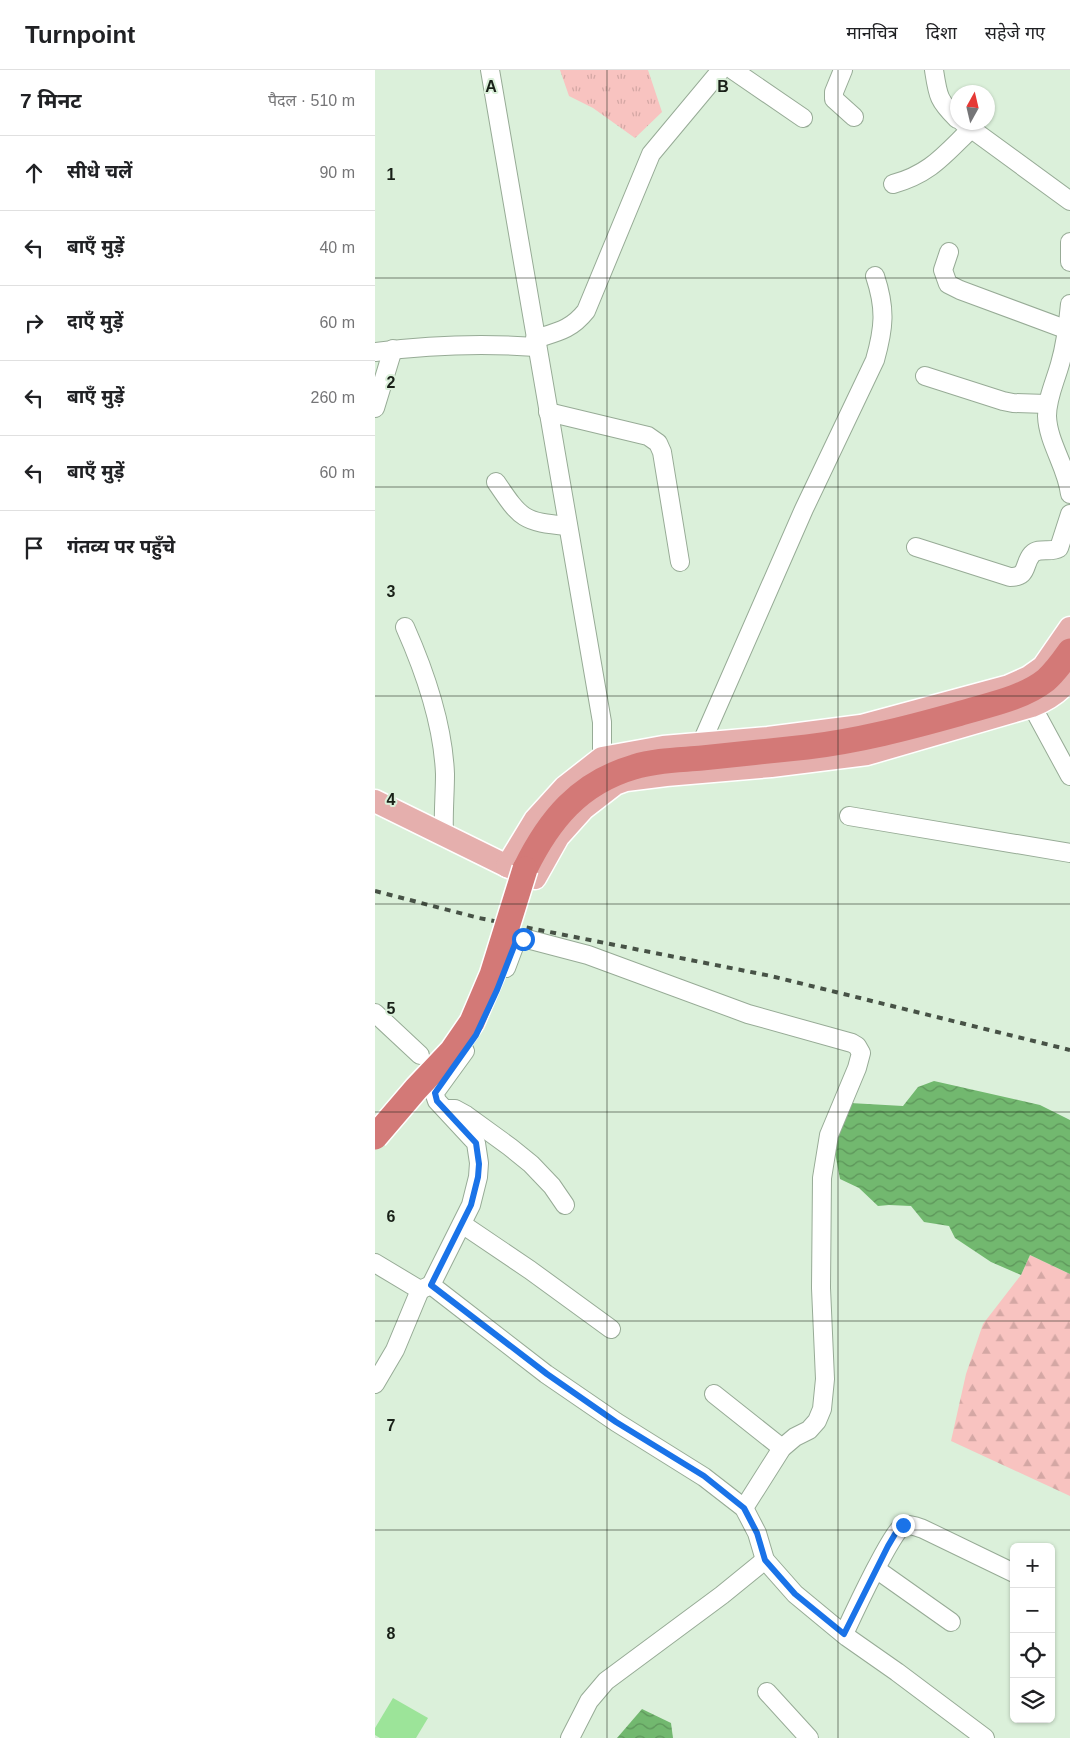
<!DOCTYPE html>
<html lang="hi">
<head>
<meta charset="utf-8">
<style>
	body { margin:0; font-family:Helvetica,"Noto Sans Devanagari",sans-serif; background:#f6f6f6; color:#202124 }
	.controls { position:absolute; right:15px; bottom:15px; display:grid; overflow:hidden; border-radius:8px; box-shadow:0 1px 4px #0004 }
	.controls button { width:45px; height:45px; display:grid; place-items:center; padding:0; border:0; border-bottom:1px solid #e0e0e0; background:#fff; color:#202124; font:25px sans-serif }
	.compass { position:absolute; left:575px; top:15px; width:45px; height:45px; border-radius:50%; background:#fff; box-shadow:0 1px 4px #0004; rotate:8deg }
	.stop { position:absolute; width:15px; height:15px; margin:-11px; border:4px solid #1a73e8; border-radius:50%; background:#fff }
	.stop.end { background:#1a73e8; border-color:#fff; box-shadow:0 1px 5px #0008 }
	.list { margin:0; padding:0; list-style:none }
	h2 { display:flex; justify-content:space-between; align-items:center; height:65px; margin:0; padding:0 20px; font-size:21px }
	h2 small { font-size:16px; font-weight:400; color:#757577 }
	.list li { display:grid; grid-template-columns:32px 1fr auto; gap:15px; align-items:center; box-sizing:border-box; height:75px; padding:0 20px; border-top:1px solid #e0e0e0 }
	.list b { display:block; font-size:19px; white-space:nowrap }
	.list em { font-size:16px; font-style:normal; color:#757577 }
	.icon { flex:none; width:28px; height:28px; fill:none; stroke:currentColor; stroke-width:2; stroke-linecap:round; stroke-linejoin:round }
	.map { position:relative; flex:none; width:695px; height:1668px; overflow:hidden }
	header { display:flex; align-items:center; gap:30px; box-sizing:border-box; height:70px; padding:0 25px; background:#fff; border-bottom:1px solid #e0e0e0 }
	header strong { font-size:24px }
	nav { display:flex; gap:28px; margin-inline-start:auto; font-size:18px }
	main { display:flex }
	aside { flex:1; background:#fff }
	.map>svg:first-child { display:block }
</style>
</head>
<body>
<header>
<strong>Turnpoint</strong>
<nav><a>मानचित्र</a><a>दिशा</a><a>सहेजे गए</a></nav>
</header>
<main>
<aside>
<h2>7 मिनट<small>पैदल · 510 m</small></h2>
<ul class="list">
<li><svg class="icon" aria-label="ahead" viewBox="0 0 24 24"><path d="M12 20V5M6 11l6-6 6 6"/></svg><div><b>सीधे चलें</b></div><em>90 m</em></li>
<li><svg class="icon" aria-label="left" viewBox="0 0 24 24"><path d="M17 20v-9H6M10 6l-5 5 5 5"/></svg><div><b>बाएँ मुड़ें</b></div><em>40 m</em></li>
<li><svg class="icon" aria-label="right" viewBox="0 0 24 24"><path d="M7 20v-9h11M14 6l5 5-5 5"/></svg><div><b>दाएँ मुड़ें</b></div><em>60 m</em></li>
<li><svg class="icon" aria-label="left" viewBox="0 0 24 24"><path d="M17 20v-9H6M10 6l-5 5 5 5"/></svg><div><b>बाएँ मुड़ें</b></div><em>260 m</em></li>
<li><svg class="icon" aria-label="left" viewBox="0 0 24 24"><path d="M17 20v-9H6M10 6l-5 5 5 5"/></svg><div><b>बाएँ मुड़ें</b></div><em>60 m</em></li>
<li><svg class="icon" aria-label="arrive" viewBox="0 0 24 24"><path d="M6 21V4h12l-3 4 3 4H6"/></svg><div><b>गंतव्य पर पहुँचे</b></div></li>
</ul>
</aside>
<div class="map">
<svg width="695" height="1668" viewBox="0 0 695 1668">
	<defs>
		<pattern id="grass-tufts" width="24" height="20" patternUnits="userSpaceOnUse" patternTransform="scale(1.25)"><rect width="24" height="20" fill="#f8c3c0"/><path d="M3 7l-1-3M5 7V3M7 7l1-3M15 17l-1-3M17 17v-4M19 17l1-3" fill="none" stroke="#d4a7a4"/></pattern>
		<pattern id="forest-firs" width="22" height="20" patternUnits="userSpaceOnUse" patternTransform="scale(1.25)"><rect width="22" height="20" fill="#f8c3c0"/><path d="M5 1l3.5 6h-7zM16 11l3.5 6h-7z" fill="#d4a7a4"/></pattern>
		<pattern id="water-waves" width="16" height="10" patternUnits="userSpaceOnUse" patternTransform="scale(1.25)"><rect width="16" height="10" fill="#72b86f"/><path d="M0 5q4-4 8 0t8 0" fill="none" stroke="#5d955a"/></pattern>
	</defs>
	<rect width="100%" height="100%" fill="#dbf0da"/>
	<path fill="url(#grass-tufts)" d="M185 0H273L287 42 260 68 218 38 194 26Z"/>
	<path fill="url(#forest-firs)" d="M655 1185 695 1204V1426L576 1371 591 1304 608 1254 646 1205Z"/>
	<g fill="url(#water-waves)">
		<path d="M559 1011 665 1035 695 1050V1204L655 1185 646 1205 616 1192 580 1168 574 1156 549 1152 536 1136 514 1135 503 1136 484 1118 465 1109 458 1072 475 1033 528 1036 543 1017Z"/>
		<path d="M267 1639 296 1653 298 1668H242Z"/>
	</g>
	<path fill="#9ce499" d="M18 1628 53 1648 41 1668H5L0 1665V1658Z"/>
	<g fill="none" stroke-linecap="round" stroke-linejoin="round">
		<defs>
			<g id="minor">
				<path d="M115 0 227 652V688"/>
				<path d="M358 0 428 48"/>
				<path d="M468 0 459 22V29L479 47"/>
				<path d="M559 0C563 26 563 30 582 49"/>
				<path d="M587 52 695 131"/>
				<path d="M518 114C555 104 569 85 596 59"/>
				<path d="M695 172V192"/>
				<path d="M574 182 568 200 573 214 585 220 693 260"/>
				<path d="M695 234C693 256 691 273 685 294 680 312 672 328 672 346 673 373 692 397 695 424"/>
				<path d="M160 269C182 262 196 260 211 241L276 84 346 0"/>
				<path d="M0 282C54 275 107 273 161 277"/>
				<path d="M550 306 628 331 638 333 672 334"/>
				<path d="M0 338 18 279"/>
				<path d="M173 342 273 366 283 373 287 382 305 492"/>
				<path d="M121 412C146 449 148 452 193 456"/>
				<path d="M541 477 635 507C654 507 648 494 657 484 664 477 676 483 684 478L695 444"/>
				<path d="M30 557C50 602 68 653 70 704 70 724 68 744 69 765"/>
				<path d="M657 636 695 706"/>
				<path d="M326 674 429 439 500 290C509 258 511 239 500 206"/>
				<path d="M474 746 695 783"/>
				<path d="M131 898 140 874 143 871 152 869 213 885 373 944 477 973 482 976 486 983 482 998 454 1065 447 1108 446 1218 450 1309 447 1339 442 1351 434 1360 420 1367 407 1378 369 1438"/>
				<path d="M0 943 45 985"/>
				<path d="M90 981 61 1021 60 1025 62 1031 101 1073 104 1093 103 1107 96 1135 56 1215 171 1304 241 1352 329 1407 369 1438 382 1463 390 1490 420 1524 472 1567 522 1602 610 1668"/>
				<path d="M72 1039H80L91 1045 135 1077 156 1094 177 1116 190 1135"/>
				<path d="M87 1154 155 1200 236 1259"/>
				<path d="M0 1193 45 1220 56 1215"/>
				<path d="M0 1314 20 1280 45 1220"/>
				<path d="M339 1324 407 1378"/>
				<path d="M501 1499 576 1552"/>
				<path d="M469 1564C476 1549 518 1458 529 1455 535 1454 542 1457 548 1459L639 1503"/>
				<path d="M392 1622 434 1668"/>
				<path d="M195 1668 214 1631 231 1611 347 1525 390 1490"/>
			</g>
			<g id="major">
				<path d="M0 731 132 796 160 808 183 767 209 738 240 714 251 710 291 705 396 696 492 684 657 636C672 630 686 621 695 608"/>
				<path d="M132 796 160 750 190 717 227 688 288 677 393 668 486 656 634 616 654 607 668 597 695 558"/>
			</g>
			<path id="highway" d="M150 799C174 750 204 713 259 697 281 690 305 690 327 688 362 684 397 681 432 677 483 671 533 658 583 644 612 635 647 629 671 610 680 602 688 591 695 581"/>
		</defs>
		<use href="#minor" stroke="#97ab96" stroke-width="20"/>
		<use href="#major" stroke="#fff" stroke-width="25"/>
		<use href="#highway" stroke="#fff" stroke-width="28"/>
		<use href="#minor" stroke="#fff" stroke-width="18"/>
		<use href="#major" stroke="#e5afad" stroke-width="22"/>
		<use href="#highway" stroke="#d37977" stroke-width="25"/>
		<path stroke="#475246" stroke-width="4" stroke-dasharray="6 6" stroke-linecap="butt" d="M0 821 104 848 396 906 695 980"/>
		<defs>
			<path id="highway-bridge" d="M0 1067 41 1019 77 981 97 952 117 905 150 799"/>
		</defs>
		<use href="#highway-bridge" stroke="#fff" stroke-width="28" stroke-linecap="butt"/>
		<use href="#highway-bridge" stroke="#d37977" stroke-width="25"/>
	</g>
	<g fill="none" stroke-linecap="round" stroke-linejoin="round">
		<path stroke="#1a73e8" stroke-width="6" d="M148 869 140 874 122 920 101 965 60 1023 62 1031 101 1073 104 1094 103 1107 96 1135 56 1215 172 1304 241 1352 329 1406 369 1438 382 1463 390 1490 420 1524 469 1564 513 1476 523 1459 528 1455"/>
	</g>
	<path fill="none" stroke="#192018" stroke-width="1" stroke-opacity="0.55" d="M232 0V1668M463 0V1668M0 208H695M0 417H695M0 626H695M0 834H695M0 1042H695M0 1251H695M0 1460H695"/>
	<g font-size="16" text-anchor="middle" font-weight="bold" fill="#192018" stroke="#dbf0da" stroke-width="4" stroke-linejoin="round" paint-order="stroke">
		<text x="116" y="22">A</text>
		<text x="348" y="22">B</text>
		<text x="16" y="110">1</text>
		<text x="16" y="318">2</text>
		<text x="16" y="527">3</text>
		<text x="16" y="735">4</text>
		<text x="16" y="944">5</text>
		<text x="16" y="1152">6</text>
		<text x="16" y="1361">7</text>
		<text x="16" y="1569">8</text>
	</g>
</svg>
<div class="controls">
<button>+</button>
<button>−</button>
<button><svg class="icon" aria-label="locate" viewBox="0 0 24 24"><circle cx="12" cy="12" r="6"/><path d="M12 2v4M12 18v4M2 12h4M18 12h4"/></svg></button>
<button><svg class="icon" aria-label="layers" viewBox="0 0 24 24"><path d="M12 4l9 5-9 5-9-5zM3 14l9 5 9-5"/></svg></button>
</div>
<svg class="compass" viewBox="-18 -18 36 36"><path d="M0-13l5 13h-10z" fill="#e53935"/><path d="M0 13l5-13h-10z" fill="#757577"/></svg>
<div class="stop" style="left:148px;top:869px"></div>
<div class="stop end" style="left:528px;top:1455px"></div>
</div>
</main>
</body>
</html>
